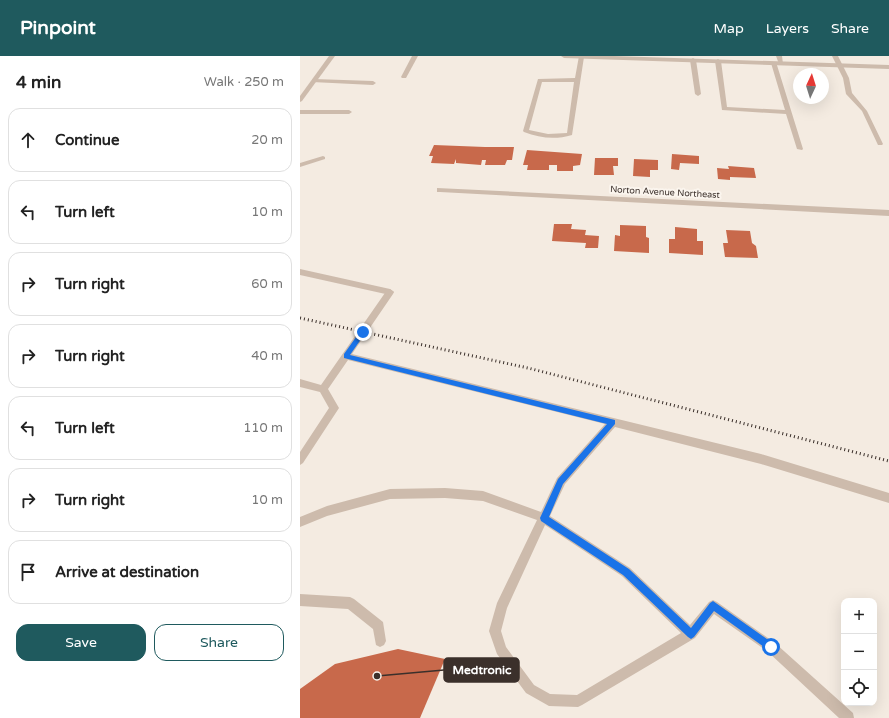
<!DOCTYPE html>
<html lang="en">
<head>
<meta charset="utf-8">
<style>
	body { margin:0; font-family:"Varela Round",sans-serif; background:#f2f2f2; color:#222 }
	.controls { position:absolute; right:12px; bottom:12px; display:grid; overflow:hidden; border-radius:8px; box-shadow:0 4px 16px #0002 }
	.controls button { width:36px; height:36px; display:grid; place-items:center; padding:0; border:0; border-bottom:1px solid #e0e0e0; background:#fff; color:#222; font:20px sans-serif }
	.compass { position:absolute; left:493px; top:12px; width:36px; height:36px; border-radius:50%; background:#fff; box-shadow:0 4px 16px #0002; rotate:4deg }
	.stop { position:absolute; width:12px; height:12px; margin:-9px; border:3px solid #1a73e8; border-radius:50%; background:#fff }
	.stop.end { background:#1a73e8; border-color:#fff; box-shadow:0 1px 4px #0008 }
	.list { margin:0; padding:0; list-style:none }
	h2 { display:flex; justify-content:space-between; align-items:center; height:52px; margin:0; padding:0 16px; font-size:17px }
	h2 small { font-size:13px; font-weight:400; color:#767676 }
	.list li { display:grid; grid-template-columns:26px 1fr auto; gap:12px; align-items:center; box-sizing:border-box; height:64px; margin:0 8px 8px; padding:0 8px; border:1px solid #e0e0e0; border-radius:12px }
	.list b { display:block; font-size:15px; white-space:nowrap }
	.list em { font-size:13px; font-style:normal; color:#767676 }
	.actions { display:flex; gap:8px; padding:12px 16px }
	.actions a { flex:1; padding:9px 0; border:1px solid #1f5a5e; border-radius:12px; text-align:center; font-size:14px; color:#1f5a5e }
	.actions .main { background:#1f5a5e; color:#fff }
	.icon { flex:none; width:22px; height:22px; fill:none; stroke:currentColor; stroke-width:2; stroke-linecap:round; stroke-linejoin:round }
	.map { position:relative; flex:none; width:589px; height:662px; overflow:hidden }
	header { display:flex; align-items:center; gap:24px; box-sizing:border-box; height:56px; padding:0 20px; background:#1f5a5e; color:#fff }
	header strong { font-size:19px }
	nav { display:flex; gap:22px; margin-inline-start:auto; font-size:14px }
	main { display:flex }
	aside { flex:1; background:#fff }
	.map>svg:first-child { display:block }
</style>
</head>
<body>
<header>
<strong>Pinpoint</strong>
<nav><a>Map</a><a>Layers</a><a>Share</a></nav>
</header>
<main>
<aside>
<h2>4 min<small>Walk · 250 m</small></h2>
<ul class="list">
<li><svg class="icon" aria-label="ahead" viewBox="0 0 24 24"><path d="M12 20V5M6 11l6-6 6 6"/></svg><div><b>Continue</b></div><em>20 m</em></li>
<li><svg class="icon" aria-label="left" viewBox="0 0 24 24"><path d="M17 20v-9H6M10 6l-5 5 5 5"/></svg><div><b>Turn left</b></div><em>10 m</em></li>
<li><svg class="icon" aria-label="right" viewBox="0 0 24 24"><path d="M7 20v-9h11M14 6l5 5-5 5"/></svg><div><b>Turn right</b></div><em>60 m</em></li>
<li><svg class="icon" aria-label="right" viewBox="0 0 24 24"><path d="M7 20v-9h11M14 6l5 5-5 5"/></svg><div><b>Turn right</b></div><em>40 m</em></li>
<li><svg class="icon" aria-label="left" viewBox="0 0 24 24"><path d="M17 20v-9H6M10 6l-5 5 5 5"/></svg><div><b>Turn left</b></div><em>110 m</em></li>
<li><svg class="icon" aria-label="right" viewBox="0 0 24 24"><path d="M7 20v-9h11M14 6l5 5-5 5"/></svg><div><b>Turn right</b></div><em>10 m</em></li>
<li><svg class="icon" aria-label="arrive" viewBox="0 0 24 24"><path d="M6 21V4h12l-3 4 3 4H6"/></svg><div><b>Arrive at destination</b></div></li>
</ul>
<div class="actions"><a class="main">Save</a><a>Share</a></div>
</aside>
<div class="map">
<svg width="589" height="662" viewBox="0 0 589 662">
	<rect width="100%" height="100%" fill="#f4ebe1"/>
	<g fill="#c8694b">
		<path d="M134 89 185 91H214L212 104H207L205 109H185L186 104H182L181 109 156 107V103L154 108 131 107 133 100H129Z"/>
		<path d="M227 94 282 98 280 109 273 110V115H257V109H249V114H227L228 109H223Z"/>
		<path d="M372 98 399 100V108L380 107 379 114 371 113Z"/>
		<path d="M295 102H318V110H313L314 119H294Z"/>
		<path d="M334 103 358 104V114H350V121L333 120Z"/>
		<path d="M428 110 454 112 456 122 430 121V124L418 123 417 112 429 113Z"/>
		<path d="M254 168H272L271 173 286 174 285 179 299 180 298 192H285L286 187 252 185Z"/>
		<path d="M320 169 346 170V181L349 182V197L314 195 315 179 320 180Z"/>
		<path d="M375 171 397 173V185H403V199L369 197V183H375Z"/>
		<path d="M426 174 450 175 452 187 456 190 458 202 425 201 423 187H428Z"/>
		<path d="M98 593 145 603 120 662H0V633L35 608Z"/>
	</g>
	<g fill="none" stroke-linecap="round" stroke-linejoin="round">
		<g fill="#cdbbac" fill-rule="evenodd">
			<path d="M112 0H118L106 22H102L101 21Z"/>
			<path d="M279 0 284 1 272 79C255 84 240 82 224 76L223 75 238 23 275 22ZM242 26H274L267 77 248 78 229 74Z"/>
			<path d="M476 0H482L483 8H479Z"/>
			<path d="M532 0H538L549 22 552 37 567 55 583 88 582 89H578L562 55 546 38 543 22Z"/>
			<path d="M393 2 396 4 401 38 398 40 395 38 390 4Z"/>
			<path d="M418 3 421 5 427 51 485 54 471 7 476 6 503 93 502 94 497 93 486 58 422 54 415 5Z"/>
			<path d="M14 23 73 25 76 27 73 29 12 26V24Z"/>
			<path d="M0 54H49L52 56 49 58H0Z"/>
			<path d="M23 100 25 101V103L0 111V107Z"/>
			<path d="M90 233 94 236 93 238 52 298 461 398 589 437V447L461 408 315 371 265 428 250 460 330 512 390 569 409 546 413 544 417 546 475 587 553 657 554 662H539L467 595 414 558 395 582 282 649 278 651 249 650 226 637 197 598 189 575 197 547 237 464 183 445 145 442 90 443 27 460 0 471V461L27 450 90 433 145 432 183 435 241 456 257 422 305 368 48 304 28 333 39 352 3 407 0 409V396L29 352 20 336 0 331V323L21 329 87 234ZM245 469 322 520 381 577 277 639 250 638 234 629 206 591 201 575 207 552Z"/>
			<path d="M0 538 50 541 54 543 83 566 86 585 84 589 80 591 76 589 73 573 48 553 0 550Z"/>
		</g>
		<g fill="#cdbbac" fill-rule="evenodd">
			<path d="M29 0H35L2 45 0 46V40Z"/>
			<path d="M261 0H314L589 9V13L264 2Z"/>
			<path d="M137 132 589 154V160L140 136H137Z"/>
			<path d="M0 213 90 233 94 236 90 239 0 219Z"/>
		</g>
		<path stroke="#3b302b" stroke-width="3" stroke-dasharray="1 3" stroke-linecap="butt" d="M0 262 228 312 589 405"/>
	</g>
	<path fill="#1a73e8" d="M63 273 66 276 50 299 315 364V368L263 428 249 461 329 513 391 572 410 547 413 545 474 588 475 591 474 594 471 595 468 594 414 555 394 581 391 583 388 581 323 519 241 465 240 462 258 423 307 368 44 302V298L61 274Z"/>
	<g text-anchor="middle" stroke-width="4" stroke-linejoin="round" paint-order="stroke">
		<g font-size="9" fill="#3b302b" stroke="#fbf5ee">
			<text transform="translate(365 136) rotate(3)" y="3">Norton Avenue Northeast</text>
		</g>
	</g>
	<path fill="none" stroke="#3b302b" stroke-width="1.5" d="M77 620L144 614"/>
	<circle fill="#3b302b" stroke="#fbf5ee" stroke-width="1.5" cx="77" cy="620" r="4"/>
	<rect fill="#3b302b" stroke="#3b302b" stroke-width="1.5" x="144" y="602" width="75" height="24" rx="4"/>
	<g font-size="12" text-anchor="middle" font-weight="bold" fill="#fff">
		<text x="182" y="618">Medtronic</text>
	</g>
</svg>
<div class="controls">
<button>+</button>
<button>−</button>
<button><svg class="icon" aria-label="locate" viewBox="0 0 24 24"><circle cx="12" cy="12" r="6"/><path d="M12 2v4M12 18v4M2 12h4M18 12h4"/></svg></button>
</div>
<svg class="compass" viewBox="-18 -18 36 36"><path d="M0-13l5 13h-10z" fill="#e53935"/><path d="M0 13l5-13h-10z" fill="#767676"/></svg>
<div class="stop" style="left:471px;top:591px"></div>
<div class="stop end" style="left:63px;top:276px"></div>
</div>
</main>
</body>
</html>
